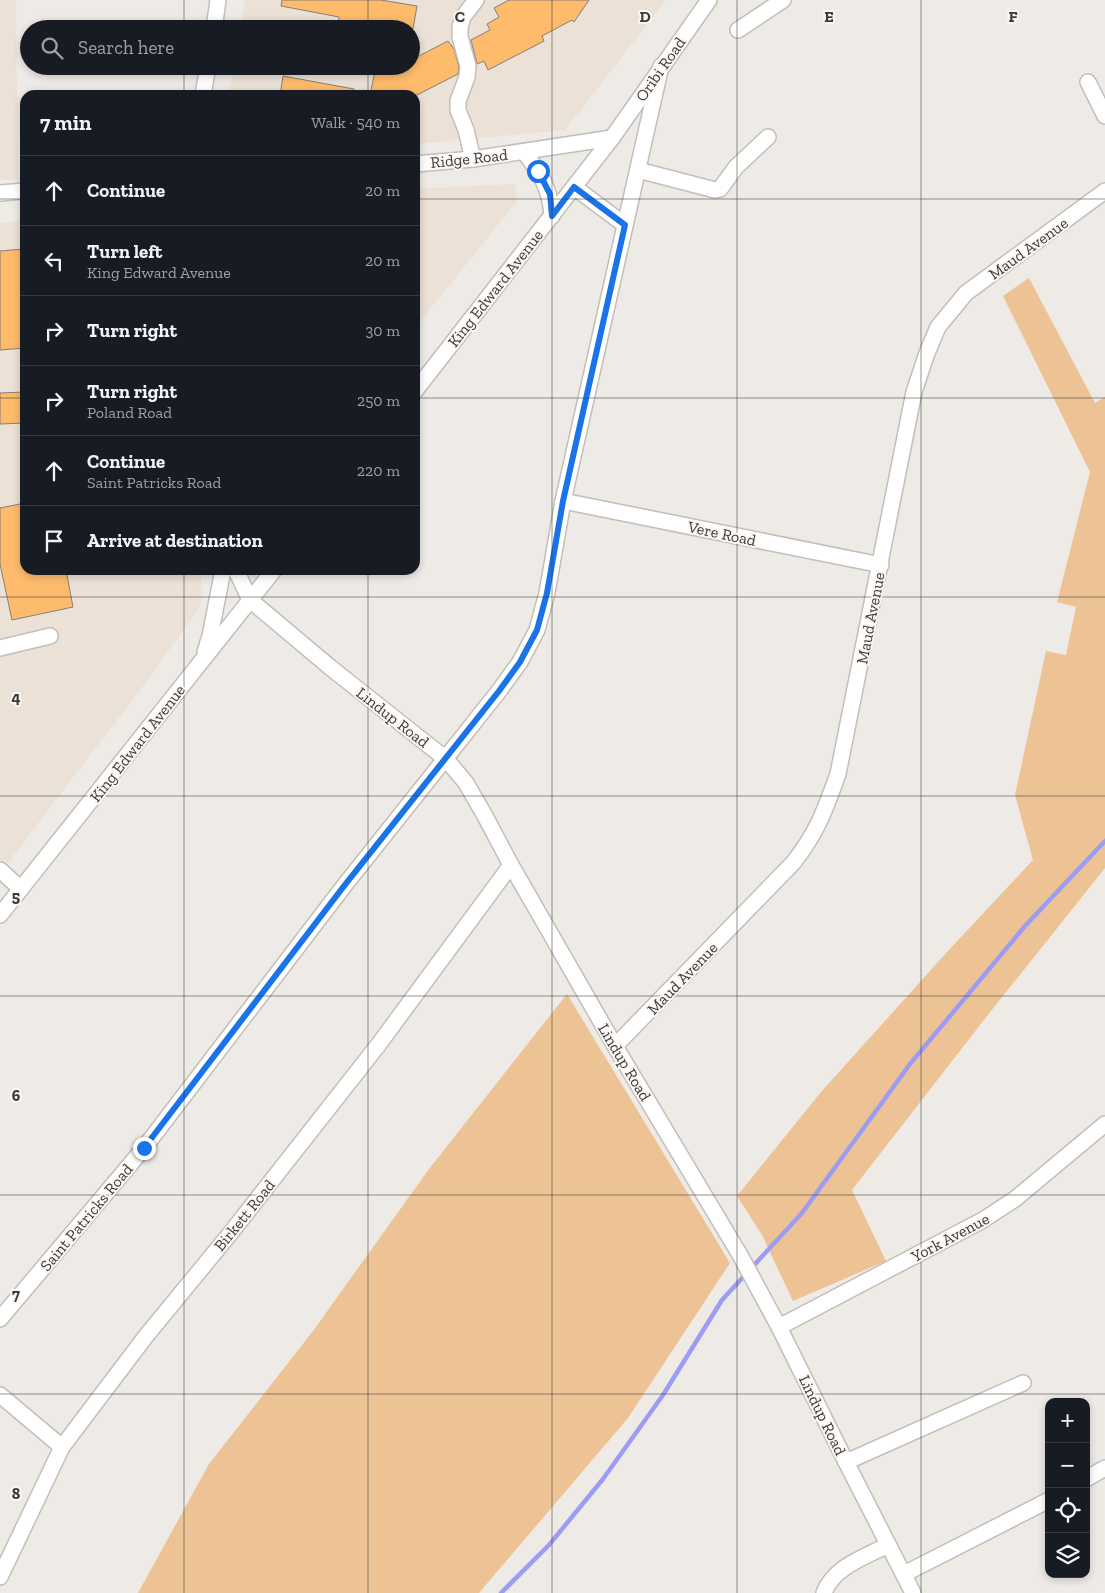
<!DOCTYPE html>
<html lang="en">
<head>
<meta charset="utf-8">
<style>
	body { margin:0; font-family:"Zilla Slab",serif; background:#242831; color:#f1f3f6 }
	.controls { position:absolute; right:15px; bottom:15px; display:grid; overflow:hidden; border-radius:10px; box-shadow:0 2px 8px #0003 }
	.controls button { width:45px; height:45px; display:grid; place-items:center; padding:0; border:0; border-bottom:1px solid #363941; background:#171b24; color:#f1f3f6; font:25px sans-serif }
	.stop { position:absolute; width:15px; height:15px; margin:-11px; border:4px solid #1a73e8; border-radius:50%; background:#fff }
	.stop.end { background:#1a73e8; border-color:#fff; box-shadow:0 1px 5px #0008 }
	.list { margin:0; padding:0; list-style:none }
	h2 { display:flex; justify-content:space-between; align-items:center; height:65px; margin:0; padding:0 20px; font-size:21px }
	h2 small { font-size:16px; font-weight:400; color:#9ea1a6 }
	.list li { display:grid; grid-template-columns:32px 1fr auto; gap:15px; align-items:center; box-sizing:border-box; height:70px; padding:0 20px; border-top:1px solid #363941 }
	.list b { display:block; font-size:19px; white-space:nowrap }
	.list p { margin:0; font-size:16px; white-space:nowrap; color:#9ea1a6 }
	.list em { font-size:16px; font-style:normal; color:#9ea1a6 }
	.icon { flex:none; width:28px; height:28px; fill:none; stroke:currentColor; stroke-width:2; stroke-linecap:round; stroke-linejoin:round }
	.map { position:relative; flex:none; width:1105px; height:1593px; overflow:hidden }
	.search { position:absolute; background:#171b24; box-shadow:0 2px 8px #0003; left:20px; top:20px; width:400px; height:55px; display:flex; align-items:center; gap:12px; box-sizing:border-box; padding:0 18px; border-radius:28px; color:#9ea1a6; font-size:19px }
	.panel { position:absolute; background:#171b24; box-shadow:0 2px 8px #0003; left:20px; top:90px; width:400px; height:485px; border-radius:15px }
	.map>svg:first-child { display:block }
</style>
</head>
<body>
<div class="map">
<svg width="1105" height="1593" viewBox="0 0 1105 1593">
	<rect width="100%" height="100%" fill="#eeeae6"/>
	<g fill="#ebe1d6">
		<path d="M0 0H16L18 179 0 180Z"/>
		<path d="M245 0H666L565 130 415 144V95H229L234 66H411V29H240Z"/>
		<path d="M515 184 517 201 415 328V189Z"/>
		<path d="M25 221V570H201L202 597 198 610 143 686 0 873V223Z"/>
	</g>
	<g fill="#edc395">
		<path d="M1029 278 1095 403 1105 397V868L987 1016 852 1190 886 1261 793 1301 762 1235 737 1196 821 1092 947 952 1033 860 1015 795 1046 651 1066 655 1076 607 1057 602 1090 472 1003 296Z"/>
		<path d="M567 994 730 1263 628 1418 479 1593H138L209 1464 313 1331 429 1169Z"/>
	</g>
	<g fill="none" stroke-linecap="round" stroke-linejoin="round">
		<path stroke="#9c9cf2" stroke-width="4.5" d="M501 1593 549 1545 603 1479 663 1395 722 1300 802 1213 910 1064 1025 926 1105 841"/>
	</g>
	<g fill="#febb6b" stroke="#837f7b">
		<path d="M282 0H381L417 6 413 29H354L338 26 339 17 281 6Z"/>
		<path d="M509 0H589L574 22 572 20 542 36 544 41 488 70 484 61 477 64 471 40 490 30 487 24 499 17 494 8Z"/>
		<path d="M448 41 454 49 459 67 458 74 417 95H370L376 66H411V60Z"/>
		<path d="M283 76 354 89V95H280Z"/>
		<path d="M25 249V348L0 350V251Z"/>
		<path d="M25 392V423L0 424V393Z"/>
		<path d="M25 503V570H66L73 607 12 620 0 564V508Z"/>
	</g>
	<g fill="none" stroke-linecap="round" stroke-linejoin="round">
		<defs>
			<g id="minor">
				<path d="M214 29 218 0"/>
				<path d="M738 30 783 0"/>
				<path d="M1088 82 1105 116"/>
				<path d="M203 95 208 66"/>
				<path d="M524 152C541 174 550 188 552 216"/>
				<path d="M473 159 466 130 458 110V101L467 77 468 66 460 37V27L463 17 476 0"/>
				<path d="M415 164 473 159 612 138"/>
				<path d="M638 170 715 190 720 189 736 167 768 137"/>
				<path d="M574 187 625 225"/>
				<path d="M0 193 25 191"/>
				<path d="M415 391 612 138 709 0"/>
				<path d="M563 501 881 565"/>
				<path d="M236 570 250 600 331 668 446 759 466 783 485 816 511 865 615 1046 740 1255 779 1327 846 1462 913 1593"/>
				<path d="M0 648 50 636"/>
				<path d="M205 652 210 636 223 570"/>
				<path d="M0 870 21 889"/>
				<path d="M0 915 274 570"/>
				<path d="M615 1046 793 863C817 833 825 810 838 774L914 392 927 353 938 327 966 293 1105 191"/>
				<path d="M0 1319 144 1148 344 886 499 691 520 662 537 630 547 593 563 501 661 66"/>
				<path d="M779 1327 983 1220 1015 1199 1105 1124"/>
				<path d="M0 1395 62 1447"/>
				<path d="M846 1462 1023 1383"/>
				<path d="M1086 1479 1105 1468"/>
				<path d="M904 1574 1049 1500"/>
				<path d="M0 1577 62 1447 146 1336 229 1235 379 1044 511 865"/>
				<path d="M824 1593C833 1567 865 1557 888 1545"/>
			</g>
		</defs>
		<use href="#minor" stroke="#c2beba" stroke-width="18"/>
		<use href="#minor" stroke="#fff" stroke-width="15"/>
	</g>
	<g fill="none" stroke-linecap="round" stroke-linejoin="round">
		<path stroke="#1a73e8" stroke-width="6" d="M144 1148 344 886 499 691 520 662 537 630 547 593 563 501 625 225 574 187 552 216 550 194 538 171"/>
	</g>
	<path fill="none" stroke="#3c3a39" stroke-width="1" stroke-opacity="0.55" d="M184 0V29M368 0V29M552 0V1593M737 0V1593M921 0V1593M184 66V95M368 66V95M0 199H25M415 199H1105M0 398H25M415 398H1105M184 570V1593M368 570V1593M0 597H1105M0 796H1105M0 996H1105M0 1195H1105M0 1394H1105"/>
	<g text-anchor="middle" stroke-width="4" stroke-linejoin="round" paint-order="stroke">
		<g font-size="16" fill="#3c3a39" stroke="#fcf7f3">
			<text transform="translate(660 69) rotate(-55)" y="6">Oribi Road</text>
			<text transform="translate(469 158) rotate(-6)" y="6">Ridge Road</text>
			<text transform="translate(1028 248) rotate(-36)" y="6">Maud Avenue</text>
			<text transform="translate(495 288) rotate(-52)" y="6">King Edward Avenue</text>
			<text transform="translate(722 533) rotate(12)" y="6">Vere Road</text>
			<text transform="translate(870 618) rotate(-79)" y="6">Maud Avenue</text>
			<text transform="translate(393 717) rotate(38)" y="6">Lindup Road</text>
			<text transform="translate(137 743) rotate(-52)" y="6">King Edward Avenue</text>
			<text transform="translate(682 978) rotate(-46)" y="6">Maud Avenue</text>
			<text transform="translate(625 1062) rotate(59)" y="6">Lindup Road</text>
			<text transform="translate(244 1215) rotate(-51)" y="6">Birkett Road</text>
			<text transform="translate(86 1217) rotate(-50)" y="6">Saint Patricks Road</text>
			<text transform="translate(950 1237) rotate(-28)" y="6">York Avenue</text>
			<text transform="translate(823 1415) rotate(64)" y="6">Lindup Road</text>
		</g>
	</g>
	<g font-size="16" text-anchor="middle" font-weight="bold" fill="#3c3a39" stroke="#fcf7f3" stroke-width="4" stroke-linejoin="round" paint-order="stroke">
		<text x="460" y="22">C</text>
		<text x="645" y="22">D</text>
		<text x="829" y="22">E</text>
		<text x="1013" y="22">F</text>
		<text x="16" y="703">4</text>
		<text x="16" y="902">5</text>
		<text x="16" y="1101">6</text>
		<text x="16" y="1300">7</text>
		<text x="16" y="1499">8</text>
	</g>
</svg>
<div class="controls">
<button>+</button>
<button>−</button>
<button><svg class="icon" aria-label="locate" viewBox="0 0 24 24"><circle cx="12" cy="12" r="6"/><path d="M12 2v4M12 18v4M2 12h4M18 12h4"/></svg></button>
<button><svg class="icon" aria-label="layers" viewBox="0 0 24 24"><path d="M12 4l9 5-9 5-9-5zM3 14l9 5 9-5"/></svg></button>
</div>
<div class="stop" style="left:538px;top:171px"></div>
<div class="stop end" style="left:144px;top:1148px"></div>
<div class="search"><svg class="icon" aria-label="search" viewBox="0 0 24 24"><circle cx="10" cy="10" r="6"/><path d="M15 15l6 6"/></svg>Search here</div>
<section class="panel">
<h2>7 min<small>Walk · 540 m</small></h2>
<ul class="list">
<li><svg class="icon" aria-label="ahead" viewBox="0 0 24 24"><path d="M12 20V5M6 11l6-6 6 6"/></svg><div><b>Continue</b></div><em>20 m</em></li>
<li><svg class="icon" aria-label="left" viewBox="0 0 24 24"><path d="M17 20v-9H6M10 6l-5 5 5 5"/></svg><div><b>Turn left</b><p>King Edward Avenue</p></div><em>20 m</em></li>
<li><svg class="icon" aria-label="right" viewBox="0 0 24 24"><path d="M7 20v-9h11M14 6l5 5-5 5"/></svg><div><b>Turn right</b></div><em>30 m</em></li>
<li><svg class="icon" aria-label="right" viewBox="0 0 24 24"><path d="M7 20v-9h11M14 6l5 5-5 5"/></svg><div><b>Turn right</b><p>Poland Road</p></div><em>250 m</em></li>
<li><svg class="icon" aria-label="ahead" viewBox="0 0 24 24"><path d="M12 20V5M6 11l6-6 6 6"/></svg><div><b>Continue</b><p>Saint Patricks Road</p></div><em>220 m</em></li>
<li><svg class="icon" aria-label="arrive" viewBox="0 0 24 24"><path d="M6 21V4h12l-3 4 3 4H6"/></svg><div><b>Arrive at destination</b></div></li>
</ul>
</section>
</div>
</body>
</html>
